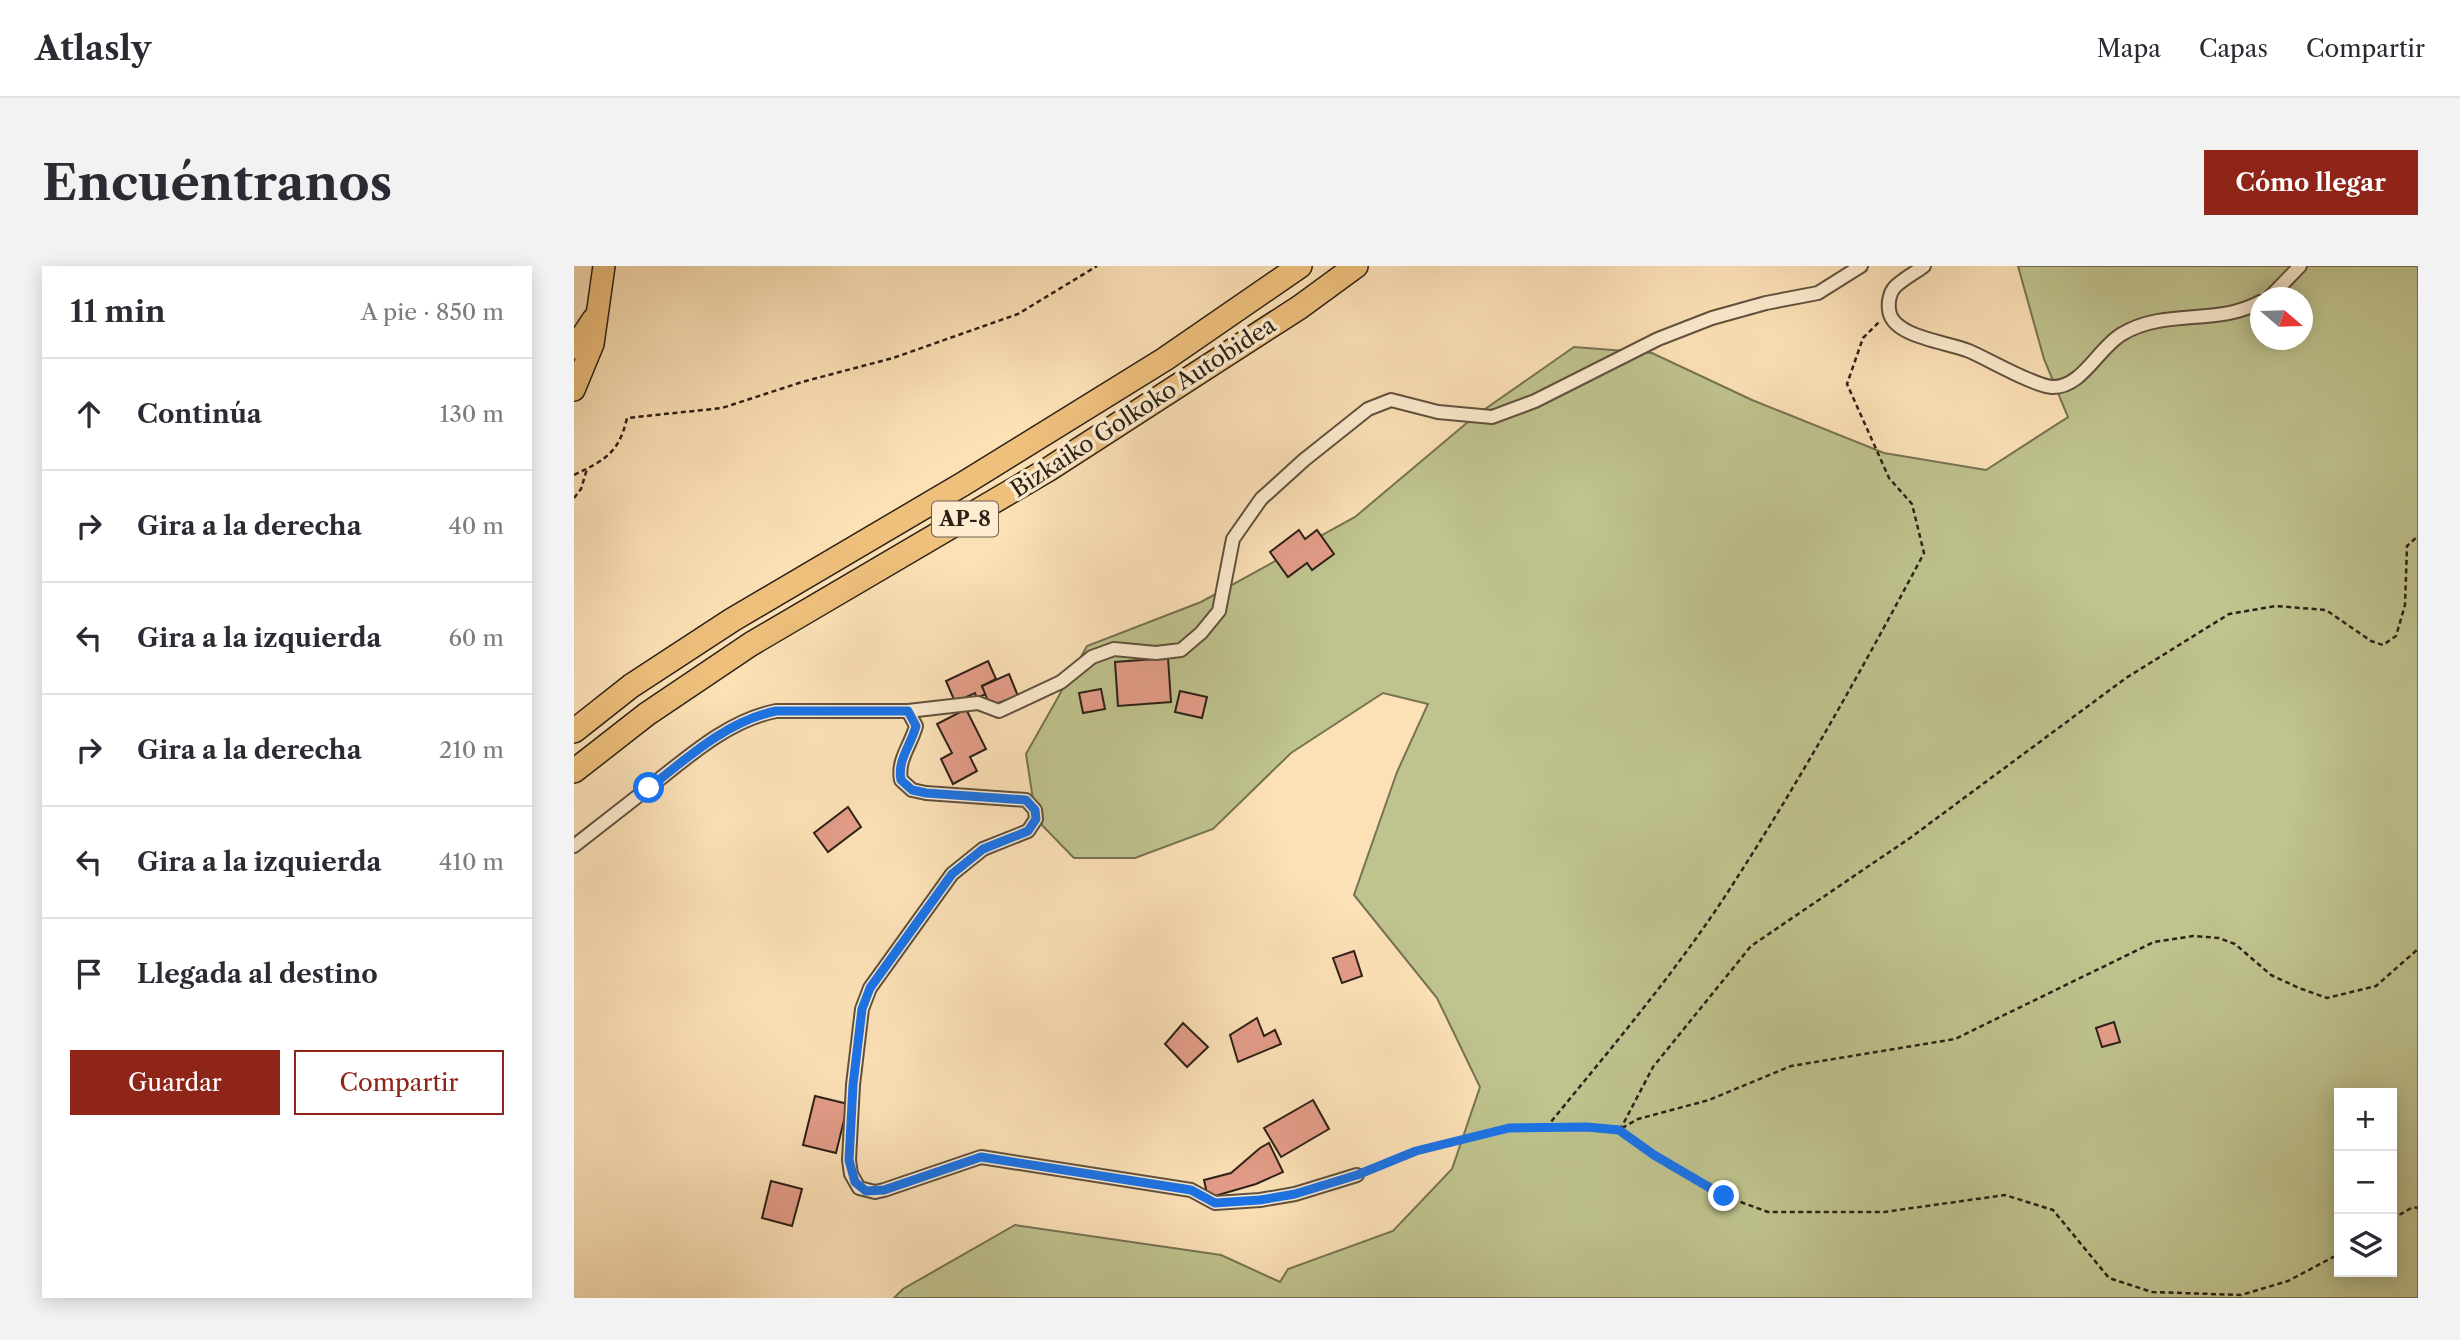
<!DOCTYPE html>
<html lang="es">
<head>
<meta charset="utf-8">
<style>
	body { margin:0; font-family:"Libre Caslon Text",serif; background:#f2f2f3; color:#2b2b33 }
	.controls { position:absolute; right:21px; bottom:21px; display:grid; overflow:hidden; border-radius:0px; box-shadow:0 4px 18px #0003 }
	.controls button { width:63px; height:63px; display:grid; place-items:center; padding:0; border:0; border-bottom:2px solid #e1e1e2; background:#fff; color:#2b2b33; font:35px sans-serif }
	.compass { position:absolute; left:1676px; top:21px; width:63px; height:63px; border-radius:50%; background:#fff; box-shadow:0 4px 18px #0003; rotate:109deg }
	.stop { position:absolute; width:21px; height:21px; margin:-16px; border:5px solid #1a73e8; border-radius:50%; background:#fff }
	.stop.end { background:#1a73e8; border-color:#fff; box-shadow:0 2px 7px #0008 }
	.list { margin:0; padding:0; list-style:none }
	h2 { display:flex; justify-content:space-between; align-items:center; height:91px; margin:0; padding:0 28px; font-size:30px }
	h2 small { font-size:23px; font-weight:400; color:#7c7c81 }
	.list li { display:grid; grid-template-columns:46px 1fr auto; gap:21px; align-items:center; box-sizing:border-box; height:112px; padding:0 28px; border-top:2px solid #e1e1e2 }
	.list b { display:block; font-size:26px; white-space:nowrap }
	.list em { font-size:23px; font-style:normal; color:#7c7c81 }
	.actions { display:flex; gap:14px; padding:21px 28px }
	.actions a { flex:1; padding:16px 0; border:2px solid #8f2418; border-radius:0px; text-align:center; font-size:24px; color:#8f2418 }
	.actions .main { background:#8f2418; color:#fff }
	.icon { flex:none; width:38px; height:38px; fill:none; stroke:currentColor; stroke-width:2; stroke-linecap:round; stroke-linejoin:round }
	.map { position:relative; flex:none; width:1844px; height:1032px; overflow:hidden; border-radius:0px }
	header { display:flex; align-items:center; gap:42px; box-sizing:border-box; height:98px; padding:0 35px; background:#fff; border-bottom:2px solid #e1e1e2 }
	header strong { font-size:33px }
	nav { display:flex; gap:38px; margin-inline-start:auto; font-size:24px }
	.intro { display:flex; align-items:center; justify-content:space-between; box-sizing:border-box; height:168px; padding:0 42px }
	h1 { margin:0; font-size:49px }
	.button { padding:18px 32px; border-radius:0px; background:#8f2418; color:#fff; font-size:24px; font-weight:700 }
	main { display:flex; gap:42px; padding:0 42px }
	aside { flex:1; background:#fff; border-radius:0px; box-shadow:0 4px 18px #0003 }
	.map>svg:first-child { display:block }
</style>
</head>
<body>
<header>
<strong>Atlasly</strong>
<nav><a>Mapa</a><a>Capas</a><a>Compartir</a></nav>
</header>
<div class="intro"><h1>Encuéntranos</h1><a class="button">Cómo llegar</a></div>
<main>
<aside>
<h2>11 min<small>A pie · 850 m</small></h2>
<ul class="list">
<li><svg class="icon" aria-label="ahead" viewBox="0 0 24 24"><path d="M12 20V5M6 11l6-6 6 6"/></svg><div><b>Continúa</b></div><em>130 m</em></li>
<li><svg class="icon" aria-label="right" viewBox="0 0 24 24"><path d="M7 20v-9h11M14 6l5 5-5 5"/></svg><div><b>Gira a la derecha</b></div><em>40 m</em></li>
<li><svg class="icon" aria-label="left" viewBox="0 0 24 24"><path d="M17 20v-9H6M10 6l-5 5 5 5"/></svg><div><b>Gira a la izquierda</b></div><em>60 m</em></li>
<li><svg class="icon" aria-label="right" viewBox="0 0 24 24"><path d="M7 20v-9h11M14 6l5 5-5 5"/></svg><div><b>Gira a la derecha</b></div><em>210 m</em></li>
<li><svg class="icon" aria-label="left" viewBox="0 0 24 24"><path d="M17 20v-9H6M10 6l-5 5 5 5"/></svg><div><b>Gira a la izquierda</b></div><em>410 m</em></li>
<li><svg class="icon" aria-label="arrive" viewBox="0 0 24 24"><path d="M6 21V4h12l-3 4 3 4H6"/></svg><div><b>Llegada al destino</b></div></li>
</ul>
<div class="actions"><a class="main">Guardar</a><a>Compartir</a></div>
</aside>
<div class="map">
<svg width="1844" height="1032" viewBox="0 0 1844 1032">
	<rect width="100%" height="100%" fill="#fce1b7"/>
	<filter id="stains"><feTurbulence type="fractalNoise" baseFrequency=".00286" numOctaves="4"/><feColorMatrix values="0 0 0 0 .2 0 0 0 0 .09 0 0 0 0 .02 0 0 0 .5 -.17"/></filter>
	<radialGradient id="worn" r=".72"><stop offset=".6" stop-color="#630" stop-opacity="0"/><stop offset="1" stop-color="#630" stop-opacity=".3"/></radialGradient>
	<path fill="#bfc38e" stroke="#767252" stroke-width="2" fill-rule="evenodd" d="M1444 0H1844V1032H320L329 1023 441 959 647 989 706 1016 714 1003 819 965 878 903 906 821 863 732 780 629 823 506 854 438 809 427 717 487 639 563 561 592H500L462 553 452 488 513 380 627 336 781 251 901 150 1000 81 1078 87 1178 134 1310 187 1412 204 1494 151 1470 93ZM1686 32H1728V74H1686ZM1765 827H1818V1006H1765Z"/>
	<g fill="#e49d8a" stroke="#2c2116" stroke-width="2">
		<path d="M725 264 731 273 743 264 760 288 738 304 733 297 714 311 696 286Z"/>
		<path d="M594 392 597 436 544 440 541 396Z"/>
		<path d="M414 395 422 413 408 420 412 428 403 432 401 427 381 436 372 415Z"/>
		<path d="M435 408 444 430 416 440 408 420Z"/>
		<path d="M527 423 531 443 509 447 505 427Z"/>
		<path d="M606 425 633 431 628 452 601 446Z"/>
		<path d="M392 443 412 483 396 491 403 505 379 518 367 493 378 487 363 458Z"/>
		<path d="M274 541 287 561 254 586 240 567Z"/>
		<path d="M780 685 788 710 768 717 759 692Z"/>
		<path d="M683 752 690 770 701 764 707 778 664 796 656 769Z"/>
		<path d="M1540 756 1546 776 1528 781 1522 762Z"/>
		<path d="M609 757 634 781 613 801 591 778Z"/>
		<path d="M241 830 274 838 262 887 229 879Z"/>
		<path d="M739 834 755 863 707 891 690 862Z"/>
		<path d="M695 877 709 906 682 918 634 932 630 914 657 907 686 882Z"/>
		<path d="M197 915 228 923 218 960 188 952Z"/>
	</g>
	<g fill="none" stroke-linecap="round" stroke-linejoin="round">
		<defs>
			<g id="minor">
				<path d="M1350 0C1341 7 1327 14 1320 22 1316 27 1314 36 1315 43 1316 71 1374 76 1395 85 1414 93 1460 120 1478 121 1508 122 1524 82 1548 68 1591 42 1643 60 1686 36"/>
				<path d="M1695 32 1726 0"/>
				<path d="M334 445 404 437 425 445 487 416 518 391 540 383 582 387 607 384 627 367 645 345 659 273 687 233 730 194 794 143 817 134 864 146 918 151 961 135 1084 73 1138 52 1192 37 1244 27 1287 0"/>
				<path d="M0 580C24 561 49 542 73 523 112 493 152 455 202 445H334L342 460C337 479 323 494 327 514L338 524 352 527 452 534 461 544 462 553 454 565 409 583 378 608 296 722 288 743 279 819 275 894 277 908 285 922 301 926 310 924 407 891 617 924 641 937 686 934 721 928 783 909"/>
			</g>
			<g id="trunk">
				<path d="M0 82 19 53"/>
				<path d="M0 124 19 78 30 0"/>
			</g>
			<g id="motorway">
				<path d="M0 465 57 420 158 354 389 218 591 93 726 0"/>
				<path d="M0 505 73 448 177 378 475 203 726 41 782 0"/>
			</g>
		</defs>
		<use href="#minor" stroke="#60513e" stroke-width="16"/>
		<use href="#trunk" stroke="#2c2116" stroke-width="24"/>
		<use href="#motorway" stroke="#2c2116" stroke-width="26"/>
		<g stroke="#2c2116" stroke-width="2.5" stroke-dasharray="5 3.5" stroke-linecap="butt">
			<path d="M0 209C31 194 45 187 53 152L148 142 228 116 319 92 444 48 523 0"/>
			<path d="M0 232 7 223 13 203"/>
			<path d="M972 862C1037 782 1104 704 1159 618 1228 511 1290 400 1350 287L1338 238 1315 212 1273 118 1289 72 1305 56"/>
			<path d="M1048 862 1064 853 1135 834 1217 800 1381 773 1580 676 1619 670 1645 672 1661 678 1697 709 1725 722 1753 732 1802 720 1844 683"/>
			<path d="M1046 864 1079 801 1177 680 1336 572 1552 412 1655 348 1702 340 1752 344 1797 375 1809 379 1822 370 1831 339 1833 280 1844 270"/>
			<path d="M794 904 842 885 935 862 1013 861 1046 864 1080 889 1150 930 1194 946H1310L1431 929 1479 944 1535 1012 1578 1026 1667 1029 1714 1015 1765 988"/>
			<path d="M1818 953 1839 941 1844 942"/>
		</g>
		<use href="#minor" stroke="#fdecd0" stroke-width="12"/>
		<use href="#trunk" stroke="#eec07c" stroke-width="21"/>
		<use href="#motorway" stroke="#eec07c" stroke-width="23"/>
	</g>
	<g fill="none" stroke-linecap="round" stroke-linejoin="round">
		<path stroke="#1a73e8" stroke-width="9" d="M75 522C113 492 153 455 202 445H334L342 460C337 479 323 494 327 514L338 524 352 527 452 534 461 544 462 553 454 565 409 583 378 608 296 722 288 743 279 819 275 894 281 916 292 925 310 924 407 891 617 924 641 937 686 934 721 928 783 909 842 885 935 862 1013 861 1045 864 1080 889 1150 930"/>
	</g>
	<g text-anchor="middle" stroke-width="7" stroke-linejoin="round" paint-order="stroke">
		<rect fill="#fdecd0" stroke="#6b5e4e" stroke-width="2" x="358" y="235.5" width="66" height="35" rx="5"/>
		<g font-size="21" font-weight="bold" fill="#2c2116">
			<text x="391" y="260">AP-8</text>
		</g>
		<g font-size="23" fill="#2c2116" stroke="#fdecd0">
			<text transform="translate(569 141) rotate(-33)" y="8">Bizkaiko Golkoko Autobidea</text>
		</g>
	</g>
	<rect width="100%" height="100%" filter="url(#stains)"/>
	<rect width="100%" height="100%" fill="url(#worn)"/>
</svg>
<div class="controls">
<button>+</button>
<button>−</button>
<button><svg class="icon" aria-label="layers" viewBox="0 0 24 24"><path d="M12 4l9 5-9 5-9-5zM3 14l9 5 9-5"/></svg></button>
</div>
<svg class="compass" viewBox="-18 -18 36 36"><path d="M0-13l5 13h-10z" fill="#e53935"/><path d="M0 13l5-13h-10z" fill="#7c7c81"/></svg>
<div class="stop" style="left:75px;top:522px"></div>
<div class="stop end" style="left:1150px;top:930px"></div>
</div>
</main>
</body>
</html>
